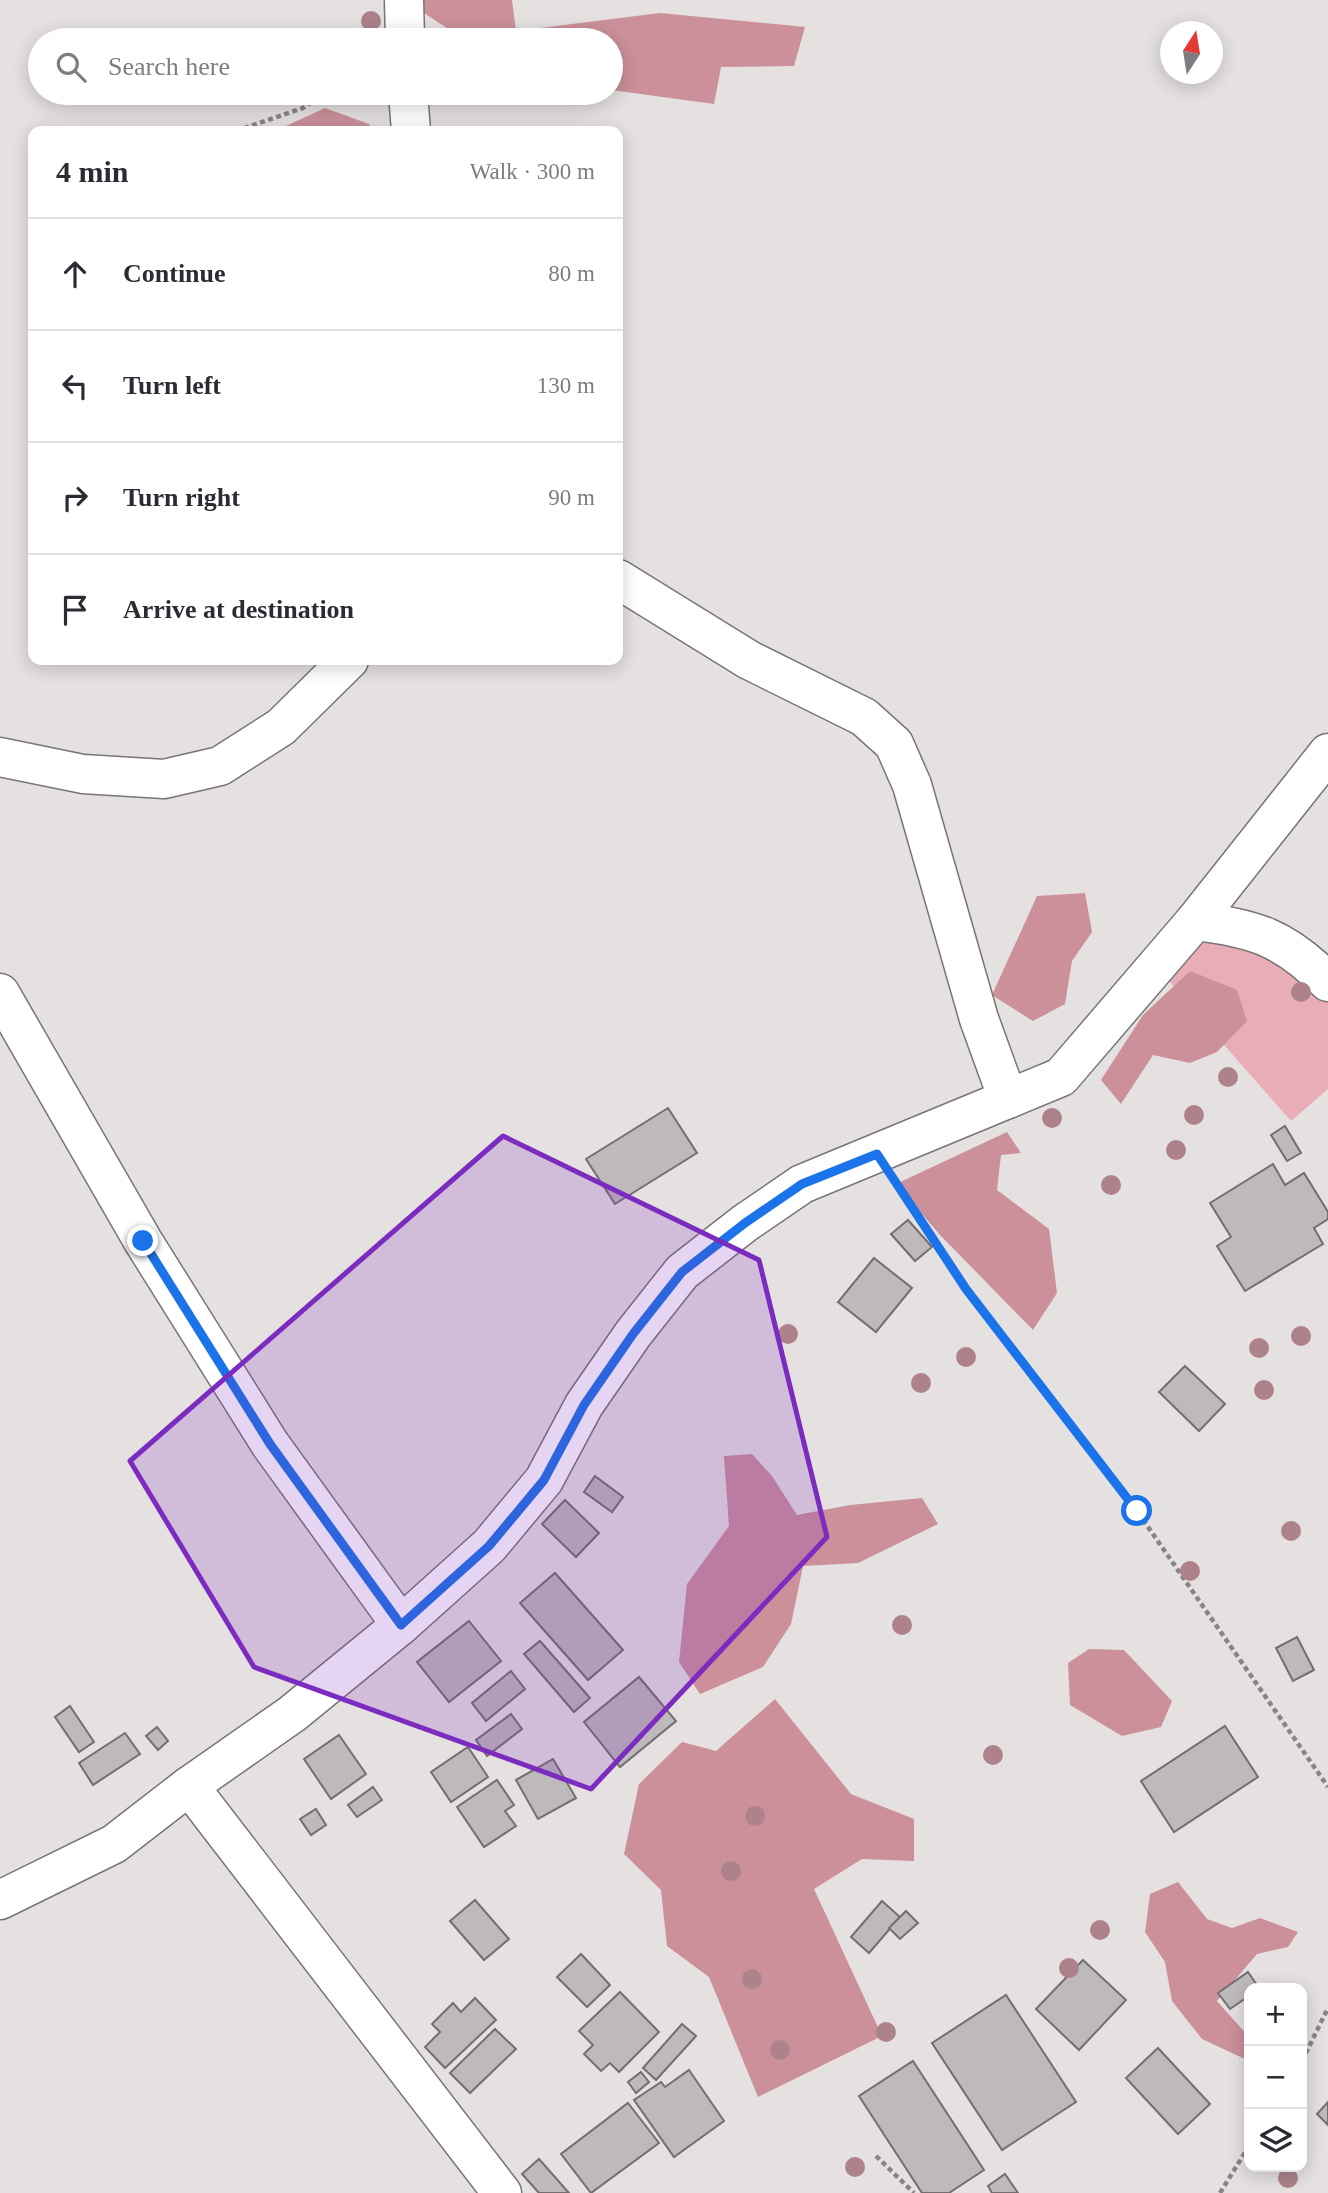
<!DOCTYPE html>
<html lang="en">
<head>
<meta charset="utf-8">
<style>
	body { margin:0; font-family:"Times New Roman",serif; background:#f2f2f3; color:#2b2b33 }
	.controls { position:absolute; right:21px; bottom:21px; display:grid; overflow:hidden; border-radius:14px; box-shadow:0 4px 18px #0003 }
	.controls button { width:63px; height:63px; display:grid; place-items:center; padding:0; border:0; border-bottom:2px solid #e1e1e2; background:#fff; color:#2b2b33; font:35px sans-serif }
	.compass { position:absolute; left:1160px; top:21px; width:63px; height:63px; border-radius:50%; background:#fff; box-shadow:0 4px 18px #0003; rotate:12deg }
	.stop { position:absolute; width:21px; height:21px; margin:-16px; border:5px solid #1a73e8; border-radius:50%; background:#fff }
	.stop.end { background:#1a73e8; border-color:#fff; box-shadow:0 2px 7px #0008 }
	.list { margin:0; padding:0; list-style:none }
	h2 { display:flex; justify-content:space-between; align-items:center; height:91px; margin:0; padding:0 28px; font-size:30px }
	h2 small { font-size:23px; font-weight:400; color:#7c7c81 }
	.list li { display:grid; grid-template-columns:46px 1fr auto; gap:21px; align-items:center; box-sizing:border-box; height:112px; padding:0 28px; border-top:2px solid #e1e1e2 }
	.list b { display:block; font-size:26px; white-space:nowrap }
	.list em { font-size:23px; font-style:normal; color:#7c7c81 }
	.icon { flex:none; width:38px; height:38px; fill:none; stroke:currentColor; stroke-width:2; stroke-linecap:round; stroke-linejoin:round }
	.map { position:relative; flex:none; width:1328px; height:2193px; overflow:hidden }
	.search { position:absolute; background:#fff; box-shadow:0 4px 18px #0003; left:28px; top:28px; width:595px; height:77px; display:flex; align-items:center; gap:18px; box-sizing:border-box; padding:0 24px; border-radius:38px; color:#7c7c81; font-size:26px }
	.panel { position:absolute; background:#fff; box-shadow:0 4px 18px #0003; left:28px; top:126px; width:595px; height:539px; border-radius:14px }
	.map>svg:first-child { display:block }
</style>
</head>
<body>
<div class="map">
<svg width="1328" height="2193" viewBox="0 0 1328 2193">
	<rect width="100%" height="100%" fill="#e6e1e1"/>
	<path fill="#e9adb7" d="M1233 935 1287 961 1328 1001V1089L1291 1121 1224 1045 1190 971 1175 988 1167 978 1203 943Z"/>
	<g fill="#cb909a">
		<path d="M417 0H512L516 31 660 13 805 27 794 66 721 67 714 104 611 90V40H465L418 9Z"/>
		<path d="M325 108 369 124 372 131H275Z"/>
		<path d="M1085 893 1092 932 1072 961 1065 1004 1033 1021 992 995 1037 896Z"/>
		<path d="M1190 971 1237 990 1247 1021 1217 1052 1190 1063 1153 1055 1121 1104 1101 1080 1143 1015Z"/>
		<path d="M1007 1132 1021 1153 1001 1155 997 1190 1049 1229 1057 1293 1033 1330 941 1236 896 1184Z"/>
		<path d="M752 1454 772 1476 797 1515 850 1505 922 1498 938 1524 858 1563 803 1566 791 1624 763 1667 700 1694 679 1662 687 1584 729 1526 724 1456Z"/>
		<path d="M1089 1649 1124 1650 1172 1701 1161 1727 1122 1736 1070 1705 1068 1663Z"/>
		<path d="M775 1699 851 1794 914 1819V1861L862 1859 814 1889 882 2036 758 2097 709 1977 667 1946 661 1890 624 1854 639 1784 682 1742 716 1751Z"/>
		<path d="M1178 1882 1207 1919 1232 1928 1260 1918 1298 1932 1288 1947 1257 1954 1217 2001 1249 2037V2061L1202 2039 1172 2001 1165 1962 1145 1932 1150 1894Z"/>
	</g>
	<g fill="#beb9ba" stroke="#736e6f" stroke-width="2">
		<path d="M668 1108 697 1153 615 1204 586 1159Z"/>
		<path d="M1285 1126 1301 1153 1287 1161 1271 1135Z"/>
		<path d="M1273 1164 1285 1185 1304 1173 1328 1212V1219L1314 1228 1323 1244 1245 1291 1217 1246 1231 1237 1210 1203Z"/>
		<path d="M908 1220 932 1247 915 1261 891 1234Z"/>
		<path d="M874 1258 912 1288 876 1332 838 1302Z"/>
		<path d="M1185 1366 1225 1404 1199 1431 1159 1392Z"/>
		<path d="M595 1476 623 1497 612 1512 584 1492Z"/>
		<path d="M565 1500 599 1533 576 1557 542 1524Z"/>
		<path d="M555 1573 623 1650 588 1680 520 1603Z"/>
		<path d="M469 1621 501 1661 449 1702 417 1662Z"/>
		<path d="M1297 1637 1314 1670 1293 1681 1276 1648Z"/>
		<path d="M540 1641 590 1698 574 1712 524 1654Z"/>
		<path d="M511 1671 525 1689 486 1721 472 1703Z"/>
		<path d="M639 1677 676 1721 620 1767 584 1722Z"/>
		<path d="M70 1706 94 1742 79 1752 55 1717Z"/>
		<path d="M511 1714 522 1729 487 1756 476 1740Z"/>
		<path d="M1225 1726 1258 1777 1174 1832 1141 1781Z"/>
		<path d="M157 1727 168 1741 158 1750 146 1736Z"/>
		<path d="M125 1733 140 1754 93 1785 79 1763Z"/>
		<path d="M339 1735 366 1774 331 1799 304 1759Z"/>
		<path d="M468 1747 488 1777 451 1802 431 1772Z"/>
		<path d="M553 1759 576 1798 538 1819 516 1780Z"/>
		<path d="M497 1780 514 1805 505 1811 516 1826 484 1847 457 1807Z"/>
		<path d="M373 1787 382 1800 357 1817 348 1805Z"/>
		<path d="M316 1809 326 1825 311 1835 300 1819Z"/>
		<path d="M475 1900 509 1939 484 1960 450 1921Z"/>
		<path d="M882 1901 900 1917 869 1953 851 1937Z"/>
		<path d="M906 1911 918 1923 900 1939 889 1928Z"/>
		<path d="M581 1954 610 1985 587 2007 557 1977Z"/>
		<path d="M1083 1960 1126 2000 1079 2050 1036 2009Z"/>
		<path d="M1248 1972 1259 1988H1249V1996L1230 2009 1218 1993Z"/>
		<path d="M620 1992 659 2032 619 2072 610 2063 601 2071 584 2054 593 2045 579 2031Z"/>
		<path d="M1006 1995 1076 2102 1002 2150 932 2043Z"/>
		<path d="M475 1998 496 2020 445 2068 425 2047 440 2032 432 2024 453 2003 461 2012Z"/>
		<path d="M682 2024 696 2036 656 2080 643 2068Z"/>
		<path d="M495 2029 516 2049 470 2093 450 2073Z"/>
		<path d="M1158 2048 1210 2104 1178 2134 1126 2078Z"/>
		<path d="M913 2061 984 2170 949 2193H922L859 2096Z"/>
		<path d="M689 2070 724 2121 674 2157 634 2100 661 2082 665 2087Z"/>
		<path d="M641 2072 649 2082 636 2093 628 2082Z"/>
		<path d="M1328 2102V2125L1317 2114Z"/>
		<path d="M628 2103 659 2143 591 2193 561 2154Z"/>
		<path d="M539 2159 569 2193H539L522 2174Z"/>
		<path d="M1005 2174 1018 2193H992L988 2186Z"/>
	</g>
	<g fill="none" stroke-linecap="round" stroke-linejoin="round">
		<defs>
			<g id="minor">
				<path d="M404 0 405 40"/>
				<path d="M408 93 411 131"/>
				<path d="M618 579 749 660 864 717 894 744 912 785 979 1019 1008 1099"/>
				<path d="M0 757 83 774 164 779 220 766 281 727 349 660"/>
				<path d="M1195 921C1254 928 1285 938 1328 982"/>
				<path d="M0 993 143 1241 270 1444 401 1625"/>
				<path d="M0 1900 114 1844 189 1786"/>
				<path d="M502 2193 189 1786 292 1714 401 1625 489 1546 544 1480 584 1405 633 1334 682 1272 745 1223 802 1184 1061 1077 1195 921 1328 753"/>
			</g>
		</defs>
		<use href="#minor" stroke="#797475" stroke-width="41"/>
		<g stroke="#888485" stroke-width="4.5" stroke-dasharray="5 3.5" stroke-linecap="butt">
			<path d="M236 131 303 108 324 93"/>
			<path d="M897 1184 966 1288 1137 1511 1328 1787"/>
			<path d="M1302 2061 1328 2008"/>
			<path d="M876 2156 914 2193"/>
			<path d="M1220 2193 1249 2146"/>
		</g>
		<use href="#minor" stroke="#fff" stroke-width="38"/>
	</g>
	<g fill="#ad828c">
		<circle cx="371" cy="21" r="10"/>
		<circle cx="1301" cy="992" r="10"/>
		<circle cx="1228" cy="1077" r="10"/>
		<circle cx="1194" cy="1115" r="10"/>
		<circle cx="1052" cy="1118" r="10"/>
		<circle cx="1176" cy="1150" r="10"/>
		<circle cx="1111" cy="1185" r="10"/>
		<circle cx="788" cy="1334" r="10"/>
		<circle cx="1301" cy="1336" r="10"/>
		<circle cx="1259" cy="1348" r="10"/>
		<circle cx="966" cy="1357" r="10"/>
		<circle cx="921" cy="1383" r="10"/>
		<circle cx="1264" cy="1390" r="10"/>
		<circle cx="1291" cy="1531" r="10"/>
		<circle cx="1190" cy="1571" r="10"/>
		<circle cx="902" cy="1625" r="10"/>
		<circle cx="993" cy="1755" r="10"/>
		<circle cx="755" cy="1816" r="10"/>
		<circle cx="731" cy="1871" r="10"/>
		<circle cx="1100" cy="1930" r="10"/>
		<circle cx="1069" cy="1968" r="10"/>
		<circle cx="752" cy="1979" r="10"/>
		<circle cx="886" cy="2032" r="10"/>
		<circle cx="780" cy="2050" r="10"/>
		<circle cx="855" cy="2167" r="10"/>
		<circle cx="1288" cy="2178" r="10"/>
	</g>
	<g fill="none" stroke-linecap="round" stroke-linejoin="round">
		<path stroke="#1a73e8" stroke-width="9" d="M143 1241 270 1444 401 1625 489 1546 544 1480 584 1405 633 1334 682 1272 745 1223 802 1184 877 1154 966 1289 1137 1511"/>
	</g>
	<path fill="#7b2cbf" fill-opacity="0.2" stroke="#7b2cbf" stroke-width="5" stroke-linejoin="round" d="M503 1136 759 1260 827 1537 591 1789 254 1667 130 1461Z"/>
</svg>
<div class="controls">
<button>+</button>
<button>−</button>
<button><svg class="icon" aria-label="layers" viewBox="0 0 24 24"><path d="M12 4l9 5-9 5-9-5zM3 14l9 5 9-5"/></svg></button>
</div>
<svg class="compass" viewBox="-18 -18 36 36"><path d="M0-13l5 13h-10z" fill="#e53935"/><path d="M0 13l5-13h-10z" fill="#7c7c81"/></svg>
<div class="stop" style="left:1137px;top:1511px"></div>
<div class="stop end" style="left:143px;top:1241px"></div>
<div class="search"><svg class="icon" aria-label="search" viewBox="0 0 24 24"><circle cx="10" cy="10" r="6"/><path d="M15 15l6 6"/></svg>Search here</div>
<section class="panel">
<h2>4 min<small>Walk · 300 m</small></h2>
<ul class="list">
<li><svg class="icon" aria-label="ahead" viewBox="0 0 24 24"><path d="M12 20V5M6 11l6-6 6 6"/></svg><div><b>Continue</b></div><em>80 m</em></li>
<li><svg class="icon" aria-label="left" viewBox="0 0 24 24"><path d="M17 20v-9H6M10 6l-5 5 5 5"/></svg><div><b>Turn left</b></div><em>130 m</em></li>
<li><svg class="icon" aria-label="right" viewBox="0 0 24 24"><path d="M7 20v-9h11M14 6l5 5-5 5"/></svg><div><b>Turn right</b></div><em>90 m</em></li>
<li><svg class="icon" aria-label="arrive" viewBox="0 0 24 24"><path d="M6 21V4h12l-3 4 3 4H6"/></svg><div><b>Arrive at destination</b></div></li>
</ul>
</section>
</div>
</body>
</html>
